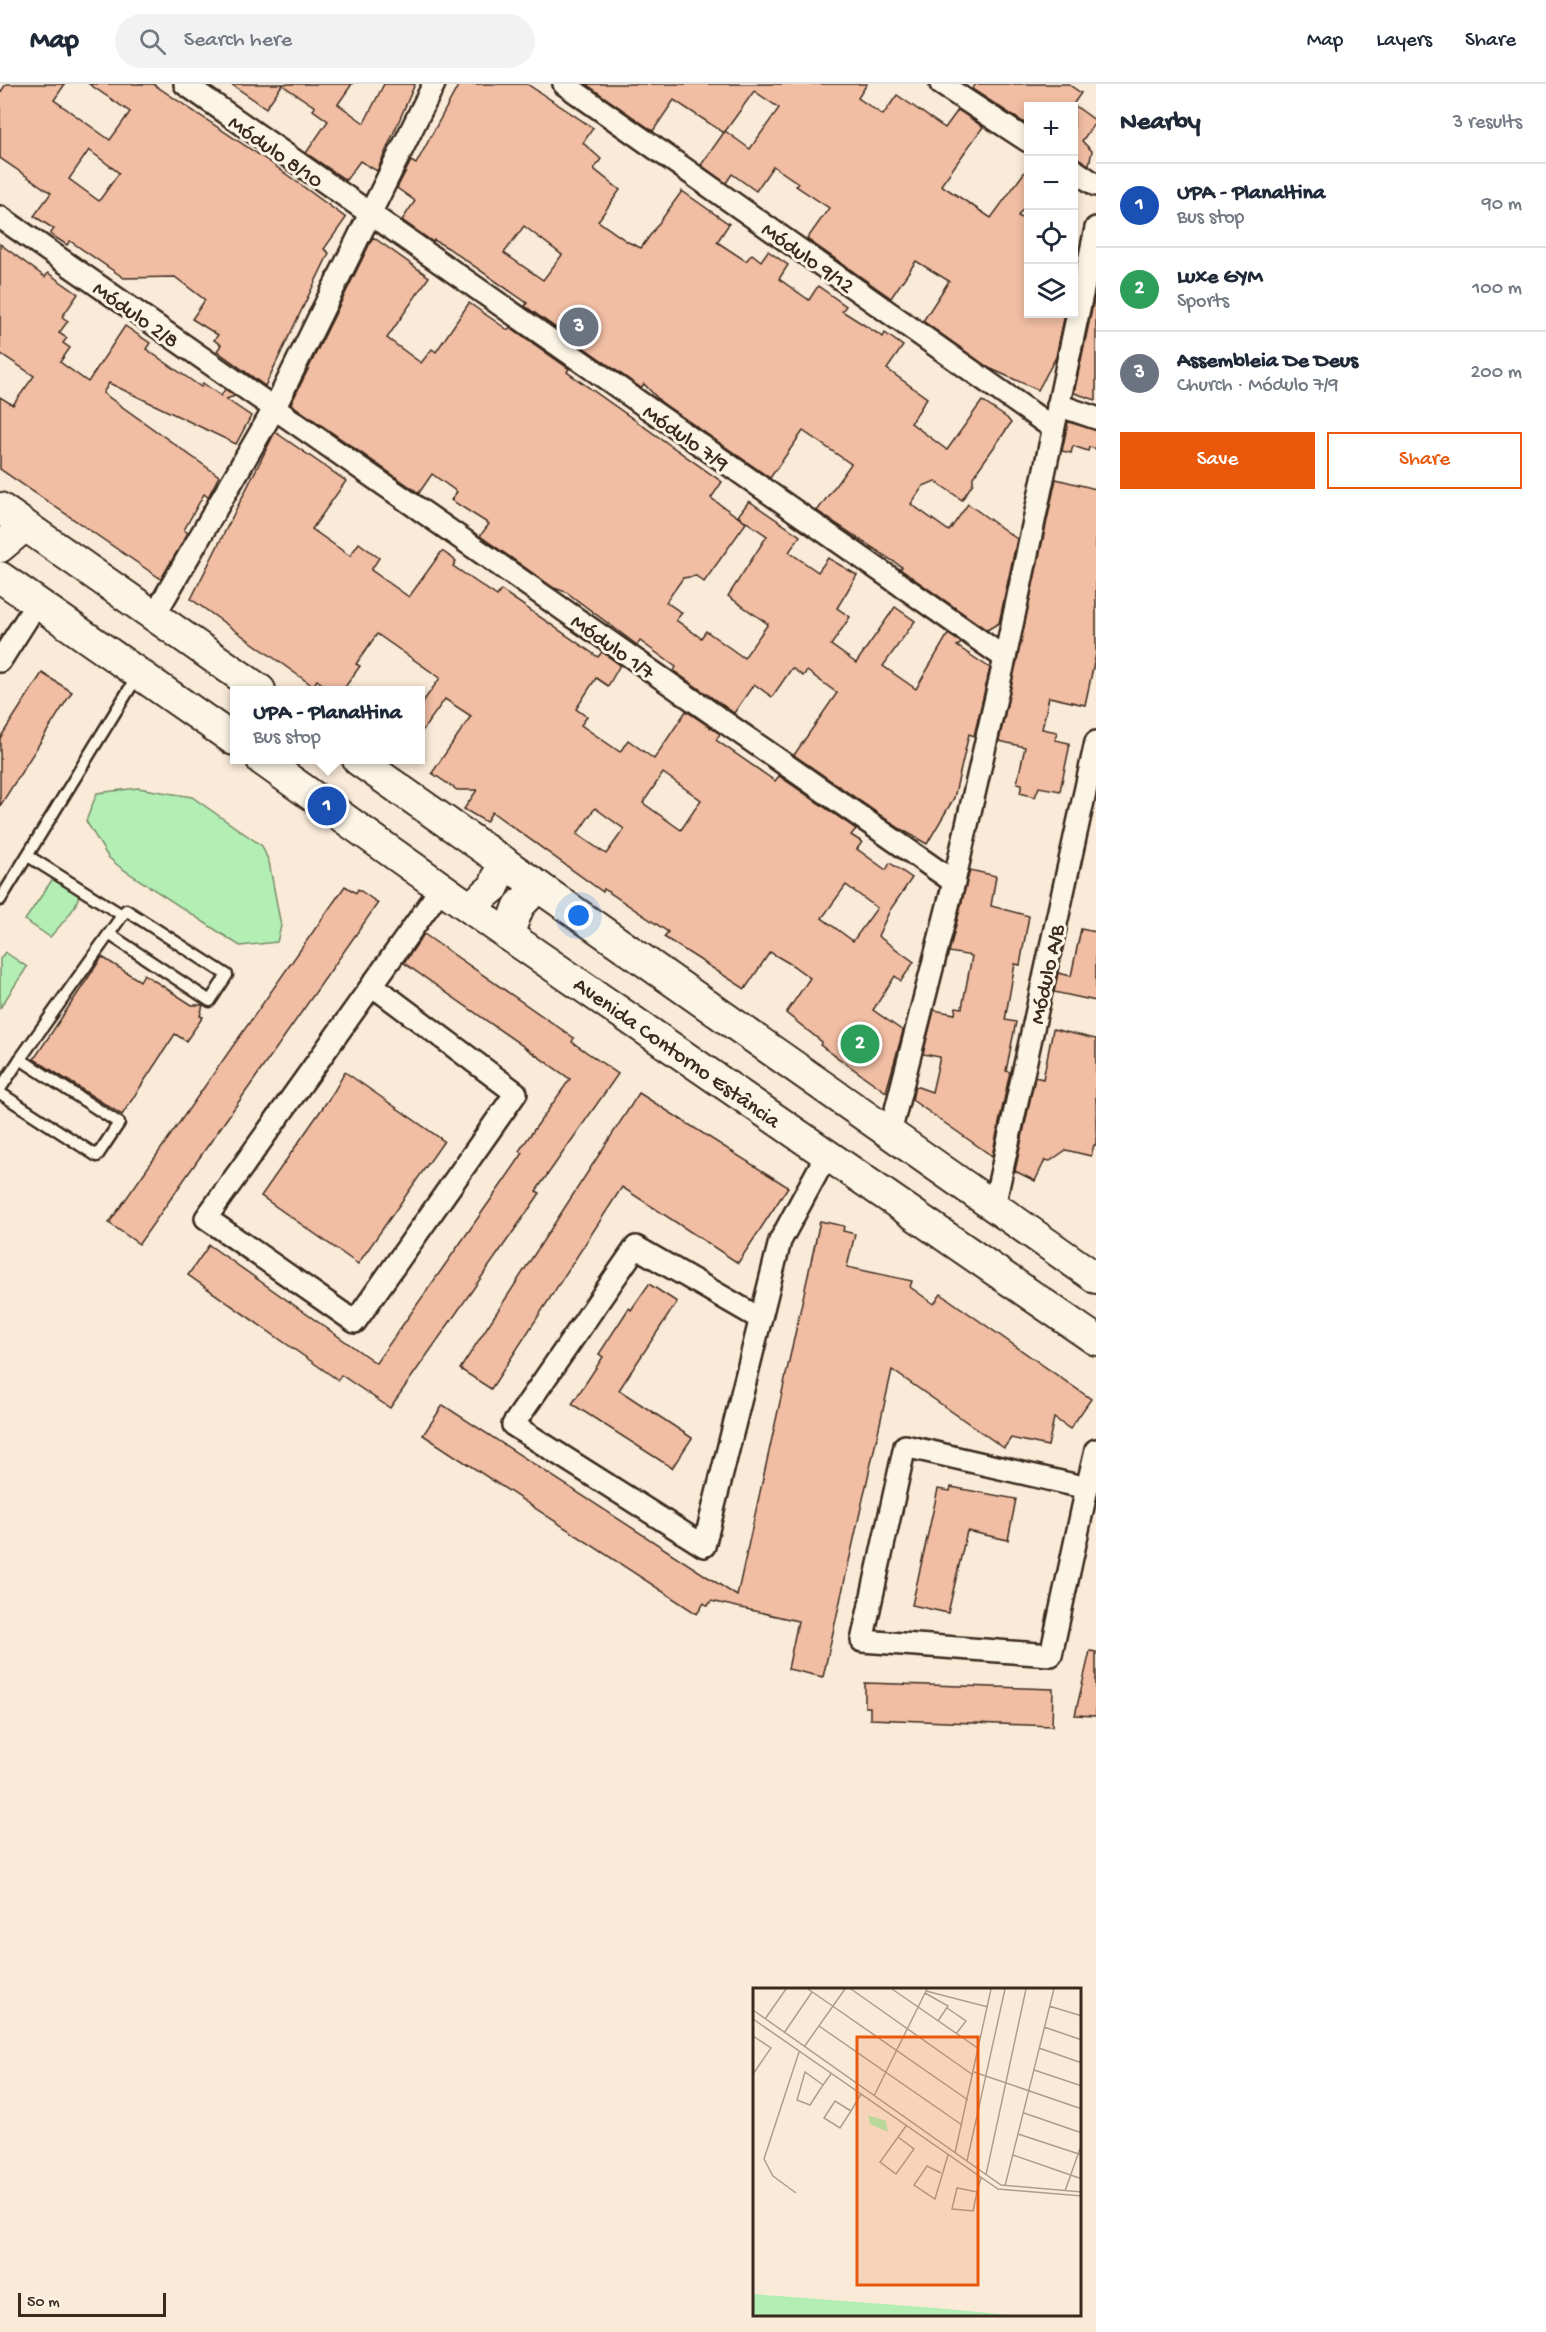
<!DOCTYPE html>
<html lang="en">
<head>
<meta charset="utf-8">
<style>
	body { margin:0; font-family:"Gochi Hand",sans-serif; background:#f2f2f3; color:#1f2937 }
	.controls { position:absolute; right:18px; top:18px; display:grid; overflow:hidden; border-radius:0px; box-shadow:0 3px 9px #0003 }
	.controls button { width:54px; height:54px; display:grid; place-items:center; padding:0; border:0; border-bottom:2px solid #e0e1e3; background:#fff; color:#1f2937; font:30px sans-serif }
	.scale { position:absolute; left:18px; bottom:15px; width:148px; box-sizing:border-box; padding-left:6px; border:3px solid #3b2a1e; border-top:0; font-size:16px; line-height:21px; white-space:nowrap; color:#3b2a1e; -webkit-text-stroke:4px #fcf5e5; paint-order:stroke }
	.you { position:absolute; left:579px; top:832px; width:21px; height:21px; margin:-15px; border:4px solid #fff; border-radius:50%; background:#1a73e8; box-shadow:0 0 0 9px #1a73e833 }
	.badge { display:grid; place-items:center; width:39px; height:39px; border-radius:50%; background:#ea580c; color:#fff; font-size:20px; font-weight:700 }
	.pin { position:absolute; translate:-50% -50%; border:3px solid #fff; box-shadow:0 2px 6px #0006 }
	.popup { position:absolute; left:230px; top:602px; width:195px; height:78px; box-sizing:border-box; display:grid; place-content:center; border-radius:0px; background:#fff; filter:drop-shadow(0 2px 4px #0005); font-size:20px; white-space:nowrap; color:#747a83 }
	.popup b { font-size:22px; color:#1f2937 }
	.popup::after { content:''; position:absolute; left:50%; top:100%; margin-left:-12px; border:12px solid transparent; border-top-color:#fff }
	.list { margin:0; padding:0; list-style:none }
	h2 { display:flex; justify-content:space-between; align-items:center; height:78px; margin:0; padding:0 24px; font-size:26px }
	h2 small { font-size:20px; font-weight:400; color:#747a83 }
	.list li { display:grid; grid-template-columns:39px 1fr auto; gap:18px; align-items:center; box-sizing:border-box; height:84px; padding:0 24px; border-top:2px solid #e0e1e3 }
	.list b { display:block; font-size:22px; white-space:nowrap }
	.list p { margin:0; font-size:20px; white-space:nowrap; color:#747a83 }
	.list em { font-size:20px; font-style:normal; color:#747a83 }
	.actions { display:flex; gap:12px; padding:18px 24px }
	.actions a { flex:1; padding:14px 0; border:2px solid #ea580c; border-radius:0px; text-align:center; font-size:21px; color:#ea580c }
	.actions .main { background:#ea580c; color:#fff }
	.icon { flex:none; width:33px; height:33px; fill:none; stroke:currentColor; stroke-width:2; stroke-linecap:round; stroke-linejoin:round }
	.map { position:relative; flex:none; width:1096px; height:2248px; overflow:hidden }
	header { display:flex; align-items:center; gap:36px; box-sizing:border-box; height:84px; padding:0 30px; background:#fff; border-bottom:2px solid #e0e1e3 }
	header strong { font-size:28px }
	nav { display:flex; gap:33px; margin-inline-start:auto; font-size:21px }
	.search { width:420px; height:54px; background:#f2f2f3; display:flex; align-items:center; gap:15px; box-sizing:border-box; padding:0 21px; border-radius:33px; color:#747a83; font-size:22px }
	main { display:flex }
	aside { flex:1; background:#fff }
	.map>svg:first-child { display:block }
</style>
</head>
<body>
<header>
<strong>Map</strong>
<div class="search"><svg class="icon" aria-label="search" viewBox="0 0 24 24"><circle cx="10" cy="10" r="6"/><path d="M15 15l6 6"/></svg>Search here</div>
<nav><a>Map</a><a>Layers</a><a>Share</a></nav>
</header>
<main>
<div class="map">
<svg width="1096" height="2248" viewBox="0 0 1096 2248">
	<rect width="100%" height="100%" fill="#faead8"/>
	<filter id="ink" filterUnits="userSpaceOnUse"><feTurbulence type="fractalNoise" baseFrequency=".0167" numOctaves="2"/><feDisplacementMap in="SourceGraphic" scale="12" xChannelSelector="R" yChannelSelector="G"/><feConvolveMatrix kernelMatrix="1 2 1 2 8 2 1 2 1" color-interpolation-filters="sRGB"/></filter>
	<g filter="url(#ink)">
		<g fill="#b3efb4" stroke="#778c69" stroke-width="1.5">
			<path d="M138 704 192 713 262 762 269 778 281 842 277 858 240 862 121 784 108 773 86 737 97 709Z"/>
			<path d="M54 793 79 806C80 823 61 840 50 853L25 836Z"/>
			<path d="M5 868 27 883 0 924V875Z"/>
		</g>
		<g fill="#f1bda3" stroke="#3b2a1e" stroke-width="1.5" fill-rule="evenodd">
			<path d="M6 0H65L54 16 110 56 130 28 89 0H153L271 79 346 134 324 165 329 169 265 302 217 267 221 261 214 256 218 251 192 235 205 216 175 193 124 194 70 157 67 161 50 150 54 145 34 132 51 109 0 74V9ZM89 66 119 89 99 117 69 95Z"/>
			<path d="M231 0H352L338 20 364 39 384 0H415L377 87 360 77 346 96 306 69 328 37 313 26 315 23 282 1 266 24Z"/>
			<path d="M459 0H527L593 44 583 59 601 75 594 85 620 106 598 137 628 158 641 164 682 107 729 140 717 158 746 177 752 170 761 177 768 167 788 181 779 195 809 216 818 202 846 222 842 227 883 253 885 249 903 262 887 285 927 314 911 339 947 366 982 317 1007 334 1011 339 973 393V399L962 416 935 397 923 402 911 420 949 447 968 420 1017 455 999 539 987 546 900 485 902 483 817 427 851 380 803 347 770 394 661 318 644 300 641 304 525 222 527 219 448 164 434 156 433 158 402 136 415 117 397 104 411 77 416 80ZM524 142 562 171 543 196 504 169Z"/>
			<path d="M586 0H867L858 14 883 31 897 11 945 44 958 26 983 43 941 101 991 134 1029 82V116L1018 132 1029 138V230H1065L1056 273 1038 306 989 284 923 237 949 197 916 177 891 214 807 155 829 124 796 102 798 99 773 82 756 107 732 90 726 99 701 81 725 47 750 65 779 24 754 7 724 49 674 16 653 47Z"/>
			<path d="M976 0H1068L1081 9 1072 22H1029V42L972 5Z"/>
			<path d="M1074 21 1096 37 1082 57 1092 67 1089 81 1074 73Z"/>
			<path d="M373 153 429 193 387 254 421 279 432 265 436 268 469 219 508 246 510 243 569 285 567 288 722 398 711 414 746 439 704 498 696 492 683 494 666 518 682 529 676 536 701 554 706 547 744 574 768 540 728 512 767 452 738 432 749 417 800 452 789 468 818 488 828 474 857 491 837 524 850 533 831 561 856 579 895 523 915 537 883 582 916 605 948 550 962 559 957 562 990 584 974 652 969 650 954 714 927 760 899 744 794 671 837 609 807 587 803 592 792 584 772 613 754 600 734 629 674 587 676 583 640 557 637 561 566 508 554 504 480 452 489 440 451 416 457 408 432 390 419 409 291 320Z"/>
			<path d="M0 160 45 193 48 189 78 210 62 233 68 237 59 249 67 254 63 259 70 264 60 278 88 298 125 242 150 259 146 265 201 303 203 299 221 312 225 305 235 312 226 315 251 332 236 360 109 299 103 309 219 392 208 413 204 410 184 446 188 449 161 495 0 385V313L13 321 34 292 0 269Z"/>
			<path d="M1096 206V316L1074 309Z"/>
			<path d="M1068 338 1096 346V365L1089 363 1088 367 1073 362 1071 369 1062 367Z"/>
			<path d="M275 348 346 397 312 445 350 472 359 459 379 474 371 486 409 513 442 467 456 477 453 482 497 512 501 506 598 573 602 568 620 581 608 602 596 594 576 625 587 633 581 641 620 668 628 656 654 675 686 627 720 650 716 656 775 697 779 692 856 745 851 751 862 758 857 765 886 786 890 779 912 794 890 826 878 852 914 878 901 897 895 892 873 926 903 947 886 1008 820 961 822 958 786 929 810 894 792 881 770 868 745 905 664 853 668 848 604 805 603 808 492 728 486 738 464 725 477 706H457L432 689 471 632 445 615 420 650V622L440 594 377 550 356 580 360 582 343 606H330L317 596 313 602 191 515ZM663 689 701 716 681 746 643 719ZM595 724 624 745 606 770 577 750ZM846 801 877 824 853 857 822 834Z"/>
			<path d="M1056 395 1096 405V570L1085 621 1049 613 1042 645 1057 648 1055 656 1069 659V665L1060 707 1039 703 1035 713 1020 709 1022 700 1017 699 1025 663 999 657Z"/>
			<path d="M42 589 72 608 0 722V654Z"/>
			<path d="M970 786 996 792 991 822 1029 832 1020 881 1015 880 1005 936 1016 938 1006 987 1010 988 992 1072 912 1016 915 1002 932 1008 940 973 923 970 934 926 955 930 956 923 962 924 972 872 949 868Z"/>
			<path d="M345 802 356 809 358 805 378 819 139 1160 109 1139Z"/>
			<path d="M1081 845 1096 848V917L1054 908 1058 889 1071 892Z"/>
			<path d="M424 850 574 954 572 958 618 990 536 1107 540 1109 529 1125 390 1324 341 1291 338 1296 188 1191 209 1161 376 1279 499 1104 523 1069 519 1067 570 995 404 879Z"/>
			<path d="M102 873 140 897 144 890 192 921H203L200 932 203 933 186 957 175 950 122 1031 34 975Z"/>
			<path d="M1053 945 1096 955V1061H1094L1091 1072 1066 1066 1050 1077 1045 1076 1035 1097 1015 1087 1035 993 1043 995Z"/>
			<path d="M345 988 444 1057 358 1180 261 1112 333 1009Z"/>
			<path d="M639 1009 788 1103 738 1179 622 1103 491 1305 460 1285Z"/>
			<path d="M820 1137 844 1142 843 1147 855 1150 847 1183 912 1197 910 1203 934 1220 941 1210 1091 1315 1070 1345 1054 1334 1048 1362 1011 1354 1004 1364 892 1286 823 1593 788 1585 798 1537 711 1517 708 1522 704 1519 697 1530 423 1351 443 1321 737 1512Z"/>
			<path d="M649 1200 677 1218 619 1306 692 1354 672 1384 572 1320 603 1273 599 1270 629 1224 631 1226Z"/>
			<path d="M951 1403 1016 1415 1008 1456 967 1447 948 1529 912 1521 938 1405 950 1407Z"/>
			<path d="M1090 1567 1096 1568V1632L1075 1631Z"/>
			<path d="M865 1599 1053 1605 1052 1642 870 1635V1623H865Z"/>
		</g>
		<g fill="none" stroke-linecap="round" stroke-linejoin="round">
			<defs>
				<g id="lane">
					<path d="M28 772 122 831"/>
					<path d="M0 816 138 591"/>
					<path d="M20 975 126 826 227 891 210 917 109 850"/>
					<path d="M0 1005 20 975 119 1039 97 1072 0 1009"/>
				</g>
				<g id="street">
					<path d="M185 0 1005 574"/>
					<path d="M564 0 1053 344"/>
					<path d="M941 0 1028 57"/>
					<path d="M1074 86 1096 101"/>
					<path d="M0 133 954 798"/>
					<path d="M1058 321 1096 334"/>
					<path d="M154 532 274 325 434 0"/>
					<path d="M0 577 37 519"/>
					<path d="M372 901 516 1009 355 1238 206 1134 442 803"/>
					<path d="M890 1049 954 798 1005 574 1096 144"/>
					<path d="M994 1122 1096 658"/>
					<path d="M759 1234 636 1163 513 1341 704 1462 780 1157 827 1070"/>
					<path d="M1087 1404 1051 1571 862 1557 905 1362 1087 1404 1096 1366"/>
				</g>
				<g id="secondary">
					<path d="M0 424 260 606"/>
					<path d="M0 463 25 442"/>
					<path d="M0 493 234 656"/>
					<path d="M262 676 508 851 1096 1256"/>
					<path d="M358 676 1096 1194"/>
					<path d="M470 823 494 803 503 777"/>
					<path d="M508 851 519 822 538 802"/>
				</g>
			</defs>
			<use href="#lane" stroke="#3b2a1e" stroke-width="15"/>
			<use href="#street" stroke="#3b2a1e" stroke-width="26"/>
			<use href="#secondary" stroke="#3b2a1e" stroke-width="34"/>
			<use href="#lane" stroke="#fcf5e5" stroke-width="10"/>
			<use href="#street" stroke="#fcf5e5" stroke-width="21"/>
			<use href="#secondary" stroke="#fcf5e5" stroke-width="30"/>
		</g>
	</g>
	<g text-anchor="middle" stroke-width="6" stroke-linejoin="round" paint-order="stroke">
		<g font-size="22" fill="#3b2a1e" stroke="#fcf5e5">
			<text transform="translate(277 66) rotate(35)" y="8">Módulo 8/10</text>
			<text transform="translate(809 172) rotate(35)" y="8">Módulo 9/12</text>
			<text transform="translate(137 229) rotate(35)" y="8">Módulo 2/8</text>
			<text transform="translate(687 352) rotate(35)" y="8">Módulo 7/9</text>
			<text transform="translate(614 561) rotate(35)" y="8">Módulo 1/7</text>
			<text transform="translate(1045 890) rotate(-78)" y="8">Módulo A/B</text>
			<text transform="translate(678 967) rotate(35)" y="8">Avenida Contorno Estância</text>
		</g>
	</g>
	<g transform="translate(753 1904)">
		<rect width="328" height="328" fill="#faead8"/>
		<path d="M115 127 133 133 135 144 117 136ZM0 306 183 320 268 328H0Z" fill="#b3efb4"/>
		<path fill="none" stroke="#ae9d8e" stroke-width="1.5" d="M55 1 215 112M98 1 220 87M139 1 226 61M173 3 235 19M172 5 195 18 185 33M296 18 329 28M194 20 213 33 203 46M0 22 248 197 329 204M0 31 245 201 329 208M12 31 33 1M66 38 209 137M291 39 329 52M31 45 59 4M0 48 18 60 0 86M51 59 92 1M286 60 329 75M281 82 329 98M221 84 329 121M70 97 52 84 44 112 57 117 70 97 78 86M121 108 174 1M98 123 82 113 71 130 87 140 98 123 108 106M271 125 329 145M265 146 329 167M145 149 161 161 143 186 127 174 153 138M202 165 238 1M260 167 329 191M214 173 252 1M188 185 174 178 161 197 182 211 195 167M233 187 273 1M252 198 301 1M312 203 329 155M224 204 220 223 199 221 204 200 224 204 228 190M43 205 20 188 11 171 46 64"/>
		<path fill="#e8590c" fill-opacity="0.15" stroke="#e8590c" stroke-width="3" d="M104 49H225V297H104Z"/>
		<rect width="328" height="328" fill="none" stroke="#3b2a1e" stroke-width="3"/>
	</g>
</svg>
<div class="controls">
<button>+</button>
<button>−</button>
<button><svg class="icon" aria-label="locate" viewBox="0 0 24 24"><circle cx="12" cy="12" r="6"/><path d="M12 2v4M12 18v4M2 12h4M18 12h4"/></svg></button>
<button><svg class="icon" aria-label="layers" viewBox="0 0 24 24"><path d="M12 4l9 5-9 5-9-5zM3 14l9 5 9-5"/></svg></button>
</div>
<div class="scale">50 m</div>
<div class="you"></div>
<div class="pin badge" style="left:327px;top:722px;background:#1a4fb4">1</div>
<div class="popup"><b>UPA - Planaltina</b>Bus stop</div>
<div class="pin badge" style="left:860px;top:960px;background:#2e9e5b">2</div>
<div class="pin badge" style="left:579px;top:243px;background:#6b7280">3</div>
</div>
<aside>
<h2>Nearby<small>3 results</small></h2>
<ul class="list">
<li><span class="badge" style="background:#1a4fb4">1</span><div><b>UPA - Planaltina</b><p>Bus stop</p></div><em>90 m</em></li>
<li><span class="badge" style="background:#2e9e5b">2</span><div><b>Luxe GYM</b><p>Sports</p></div><em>100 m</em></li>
<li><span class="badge" style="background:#6b7280">3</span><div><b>Assembleia De Deus</b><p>Church · Módulo 7/9</p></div><em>200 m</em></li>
</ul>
<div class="actions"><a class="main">Save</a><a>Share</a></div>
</aside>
</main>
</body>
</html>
